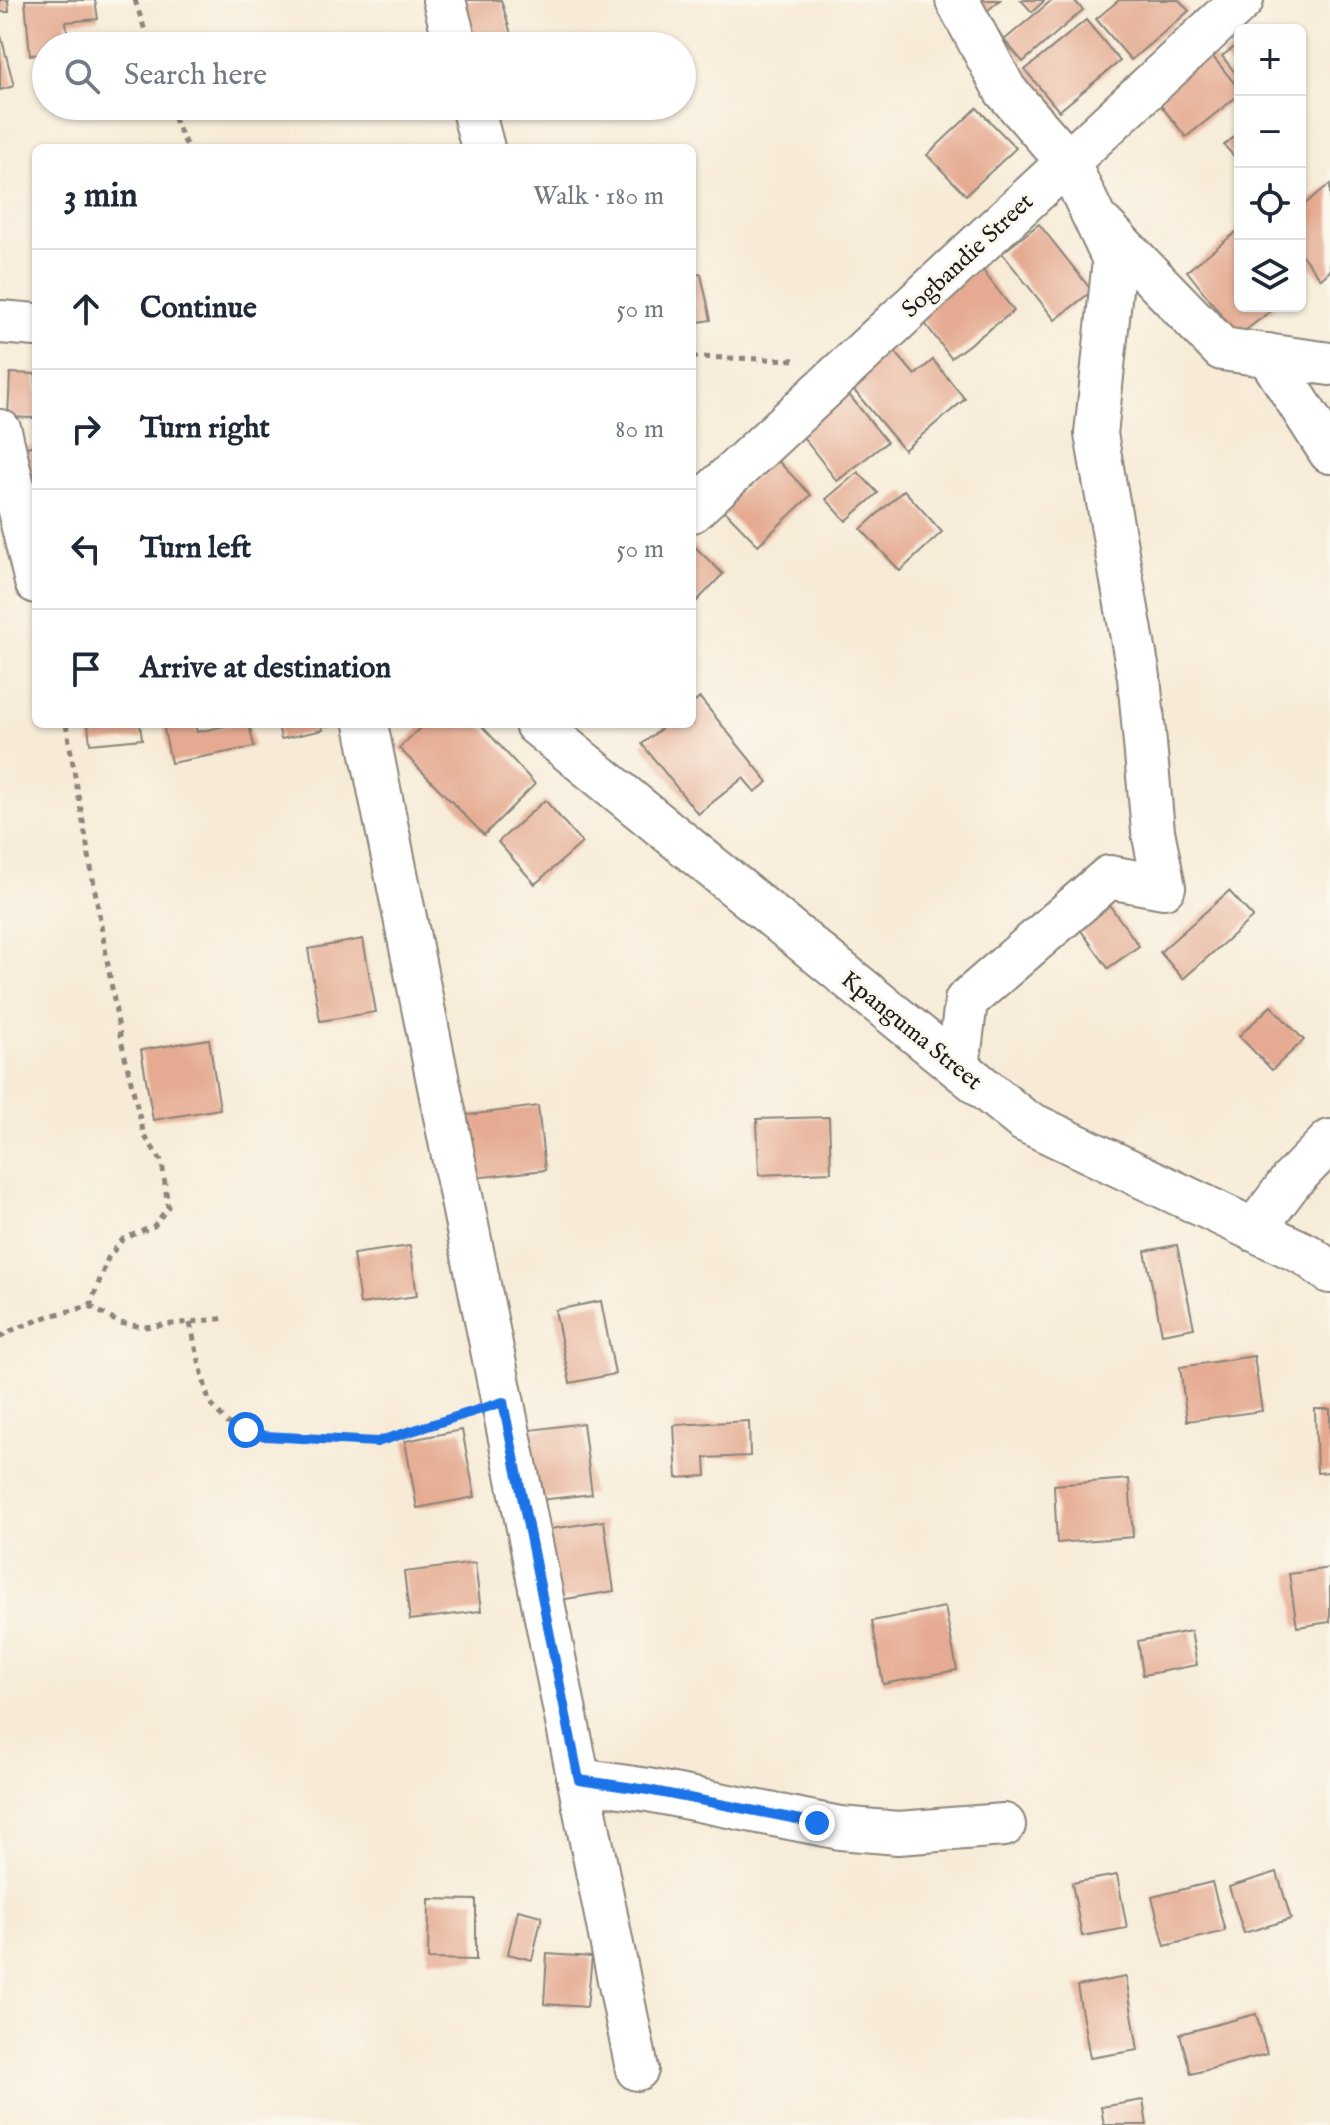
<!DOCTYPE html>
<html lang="en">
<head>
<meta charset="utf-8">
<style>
	body { margin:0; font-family:"IM FELL English",serif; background:#f2f2f3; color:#1f2937 }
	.controls { position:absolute; right:24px; top:24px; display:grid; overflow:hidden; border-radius:12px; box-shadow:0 2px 6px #0004 }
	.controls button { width:72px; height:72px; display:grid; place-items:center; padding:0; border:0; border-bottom:2px solid #e0e1e3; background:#fff; color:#1f2937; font:40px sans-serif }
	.stop { position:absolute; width:24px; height:24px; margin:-18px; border:6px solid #1a73e8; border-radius:50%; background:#fff }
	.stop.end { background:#1a73e8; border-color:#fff; box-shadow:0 2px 8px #0008 }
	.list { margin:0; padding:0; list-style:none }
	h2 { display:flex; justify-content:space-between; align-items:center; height:104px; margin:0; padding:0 32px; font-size:34px }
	h2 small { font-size:26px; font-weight:400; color:#747a83 }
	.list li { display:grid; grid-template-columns:52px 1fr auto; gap:24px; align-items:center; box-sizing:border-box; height:120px; padding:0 32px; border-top:2px solid #e0e1e3 }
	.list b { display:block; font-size:30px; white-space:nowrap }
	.list em { font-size:26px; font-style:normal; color:#747a83 }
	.icon { flex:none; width:44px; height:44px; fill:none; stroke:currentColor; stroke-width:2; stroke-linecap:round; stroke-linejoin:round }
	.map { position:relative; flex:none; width:1330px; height:2125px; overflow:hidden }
	.search { position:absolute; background:#fff; box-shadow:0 2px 6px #0004; left:32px; top:32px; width:664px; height:88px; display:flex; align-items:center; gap:20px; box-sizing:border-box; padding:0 28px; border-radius:44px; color:#747a83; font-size:30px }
	.panel { position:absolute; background:#fff; box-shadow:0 2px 6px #0004; left:32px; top:144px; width:664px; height:584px; border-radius:12px }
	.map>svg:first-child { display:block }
</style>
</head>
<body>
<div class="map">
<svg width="1330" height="2125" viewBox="0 0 1330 2125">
	<rect width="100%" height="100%" fill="#fbf7ec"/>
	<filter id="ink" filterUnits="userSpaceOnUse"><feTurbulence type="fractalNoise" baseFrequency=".0125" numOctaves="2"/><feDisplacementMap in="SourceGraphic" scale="16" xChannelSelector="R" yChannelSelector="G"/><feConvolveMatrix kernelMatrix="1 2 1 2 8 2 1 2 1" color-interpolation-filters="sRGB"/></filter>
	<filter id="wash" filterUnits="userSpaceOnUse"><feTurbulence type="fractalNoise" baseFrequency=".006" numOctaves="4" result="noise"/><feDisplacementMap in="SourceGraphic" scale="32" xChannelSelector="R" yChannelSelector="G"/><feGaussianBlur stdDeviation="1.8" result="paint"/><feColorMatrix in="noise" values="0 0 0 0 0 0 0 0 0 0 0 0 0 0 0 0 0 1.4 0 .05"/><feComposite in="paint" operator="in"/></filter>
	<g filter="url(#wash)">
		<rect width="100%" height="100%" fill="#f7ebd7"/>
		<g id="blocks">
			<g fill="#e5aa91">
				<path d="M0 0H8L9 12H0Z"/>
				<path d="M25 0H95L98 19 66 22 69 46H46V53L30 55Z"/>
				<path d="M453 0H501L514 44 508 46H466Z"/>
				<path d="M967 0H1000L981 16Z"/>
				<path d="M1021 0H1045L1032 12Z"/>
				<path d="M1052 0H1074L1083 10 1023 62 1004 40Z"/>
				<path d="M1119 0H1179L1189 11 1131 60 1096 19Z"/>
				<path d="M1086 20 1120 61 1059 111 1025 70Z"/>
				<path d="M1 36 14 86 0 90V37Z"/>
				<path d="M1236 46 1240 51V79L1222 56Z"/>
				<path d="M1205 47 1240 90V94L1186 137 1149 91Z"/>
				<path d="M977 108 1016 148 966 195 927 155Z"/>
				<path d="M1240 132V163L1224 145Z"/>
				<path d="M1330 184V271L1321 279 1300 253V208Z"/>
				<path d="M1039 224 1092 291 1055 320 1002 253Z"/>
				<path d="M1240 229V306H1277L1238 336 1187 271Z"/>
				<path d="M980 267 1014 311 951 358 918 314Z"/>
				<path d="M701 274 711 320 692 323V275Z"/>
				<path d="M885 340 915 375 933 360 965 399 904 450 842 376Z"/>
				<path d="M10 373 36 374V418L8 417Z"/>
				<path d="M842 386 887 442 837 481 793 424Z"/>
				<path d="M36 445V489L24 491 16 449Z"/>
				<path d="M775 458 811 495 758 545 722 508Z"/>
				<path d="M858 472 878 493 846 521 826 499Z"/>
				<path d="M904 490 942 532 900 571 861 529Z"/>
				<path d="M692 544 723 574 692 606Z"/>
				<path d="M700 698 768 782 755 792 743 778 698 814 642 744 667 724H692V704Z"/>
				<path d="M88 724H140L142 739 90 744Z"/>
				<path d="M163 724H195L197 732 235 724H249L254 747 171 763Z"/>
				<path d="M278 724H321L323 730 281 739Z"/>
				<path d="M424 724H480L535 784 484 835 399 748Z"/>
				<path d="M545 800 582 843 535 884 498 842Z"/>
				<path d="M1229 891 1253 917 1183 979 1160 952Z"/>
				<path d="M1108 903 1139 946 1108 968 1077 925Z"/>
				<path d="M363 939 376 1012 320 1021 308 949Z"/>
				<path d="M1271 1006 1304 1040 1272 1070 1239 1036Z"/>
				<path d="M209 1039 220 1109 153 1120 141 1050Z"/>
				<path d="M538 1106 545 1170 474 1178 467 1115Z"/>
				<path d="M829 1117 831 1172 759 1175 757 1119Z"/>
				<path d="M1177 1245 1194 1328 1162 1334 1145 1251Z"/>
				<path d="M410 1246 417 1296 360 1304 353 1254Z"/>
				<path d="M601 1301 615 1374 570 1383 555 1310Z"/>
				<path d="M1254 1356 1262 1411 1187 1421 1180 1367Z"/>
				<path d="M1315 1409H1330V1472L1317 1473Z"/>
				<path d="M749 1421 750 1456 705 1458 706 1476 677 1478 674 1425Z"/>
				<path d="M583 1423 592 1494 532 1501 523 1431Z"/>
				<path d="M462 1430 475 1497 417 1508 405 1441Z"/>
				<path d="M1129 1479 1133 1537 1057 1543 1054 1485Z"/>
				<path d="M604 1521 614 1591 554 1601 543 1530Z"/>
				<path d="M475 1563 481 1611 410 1620 404 1572Z"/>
				<path d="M1330 1568V1622L1297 1627 1289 1574Z"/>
				<path d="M945 1607 957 1670 883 1684 872 1621Z"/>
				<path d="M1191 1631 1197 1665 1143 1675 1138 1641Z"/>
				<path d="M1277 1872 1291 1919 1244 1933 1229 1887Z"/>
				<path d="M1117 1875 1127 1928 1082 1936 1072 1883Z"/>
				<path d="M1212 1882 1225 1931 1165 1946 1152 1897Z"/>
				<path d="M429 1899 476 1900V1960L428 1959Z"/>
				<path d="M518 1910 542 1916 532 1960 508 1954Z"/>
				<path d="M547 1954 592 1957 587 2007 544 2004Z"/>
				<path d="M1126 1977 1138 2050 1090 2058 1077 1986Z"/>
				<path d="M1256 2014 1267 2054 1191 2074 1180 2034Z"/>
				<path d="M1143 2100 1147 2125H1104L1101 2107Z"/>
			</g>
		</g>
	</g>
	<g filter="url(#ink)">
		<use href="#blocks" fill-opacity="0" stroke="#8a847a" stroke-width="2"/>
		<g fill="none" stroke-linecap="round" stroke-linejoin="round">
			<defs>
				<g id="minor">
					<path d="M444 0 456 46"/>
					<path d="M957 0 1005 90 1068 162 1114 260 1096 434 1139 677 1153 831 1164 887 1109 877 966 1001 958 1067"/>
					<path d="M472 106 483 148"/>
					<path d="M1103 226 1222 349 1330 364"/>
					<path d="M0 322 36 325"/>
					<path d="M1268 355 1330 452"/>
					<path d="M0 431 36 582"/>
					<path d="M692 511 1242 0"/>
					<path d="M366 724 637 2069"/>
					<path d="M536 724 1023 1120 1307 1255 1330 1272"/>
					<path d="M1254 1230 1291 1181 1330 1141"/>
					<path d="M579 1780 648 1790 840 1828 898 1833 1004 1825"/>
				</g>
			</defs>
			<use href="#minor" stroke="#8a847a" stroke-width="46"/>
			<g stroke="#8a847a" stroke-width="5" stroke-dasharray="6 6" stroke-linecap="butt">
				<path d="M135 0 150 46"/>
				<path d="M170 106 176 124 188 148"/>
				<path d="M692 357 800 360"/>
				<path d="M66 724 121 1040 144 1135 162 1162 168 1207 154 1226 123 1239 108 1258 90 1306"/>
				<path d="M190 1323 209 1402 227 1423 265 1436 377 1442 468 1413"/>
				<path d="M0 1338 5 1333 49 1316 90 1306 119 1323 144 1327 228 1318"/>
			</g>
			<use href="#minor" stroke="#fff" stroke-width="42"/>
		</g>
	</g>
	<g fill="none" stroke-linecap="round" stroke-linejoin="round" filter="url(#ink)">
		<path stroke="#1a73e8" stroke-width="10" d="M246 1430 265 1436 377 1442 503 1402 579 1780 648 1790 817 1823"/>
	</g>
	<g text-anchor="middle" stroke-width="6" stroke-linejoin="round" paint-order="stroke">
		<g font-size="24" fill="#1c1c1c" stroke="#fbf7ec">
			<text transform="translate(967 255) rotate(-43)" y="8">Sogbandie Street</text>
			<text transform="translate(912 1030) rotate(39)" y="8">Kpanguma Street</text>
		</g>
	</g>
</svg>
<div class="controls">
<button>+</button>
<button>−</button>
<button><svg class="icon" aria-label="locate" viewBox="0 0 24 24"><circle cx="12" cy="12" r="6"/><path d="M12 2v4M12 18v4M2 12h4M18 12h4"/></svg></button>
<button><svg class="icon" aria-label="layers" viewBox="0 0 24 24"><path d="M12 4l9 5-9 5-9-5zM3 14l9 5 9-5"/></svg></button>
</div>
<div class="stop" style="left:246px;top:1430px"></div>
<div class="stop end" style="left:817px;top:1823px"></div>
<div class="search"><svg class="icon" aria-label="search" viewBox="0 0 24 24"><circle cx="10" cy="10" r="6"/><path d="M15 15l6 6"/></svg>Search here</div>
<section class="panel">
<h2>3 min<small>Walk · 180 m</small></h2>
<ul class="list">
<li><svg class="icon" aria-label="ahead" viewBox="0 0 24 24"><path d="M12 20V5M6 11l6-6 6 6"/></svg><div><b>Continue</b></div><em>50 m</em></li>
<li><svg class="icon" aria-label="right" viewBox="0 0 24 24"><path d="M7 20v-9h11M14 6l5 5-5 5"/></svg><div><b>Turn right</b></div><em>80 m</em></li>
<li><svg class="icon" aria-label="left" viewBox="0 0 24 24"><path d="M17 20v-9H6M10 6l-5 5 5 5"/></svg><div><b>Turn left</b></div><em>50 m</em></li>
<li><svg class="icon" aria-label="arrive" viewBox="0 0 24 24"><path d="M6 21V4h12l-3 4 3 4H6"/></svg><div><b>Arrive at destination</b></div></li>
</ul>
</section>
</div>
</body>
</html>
